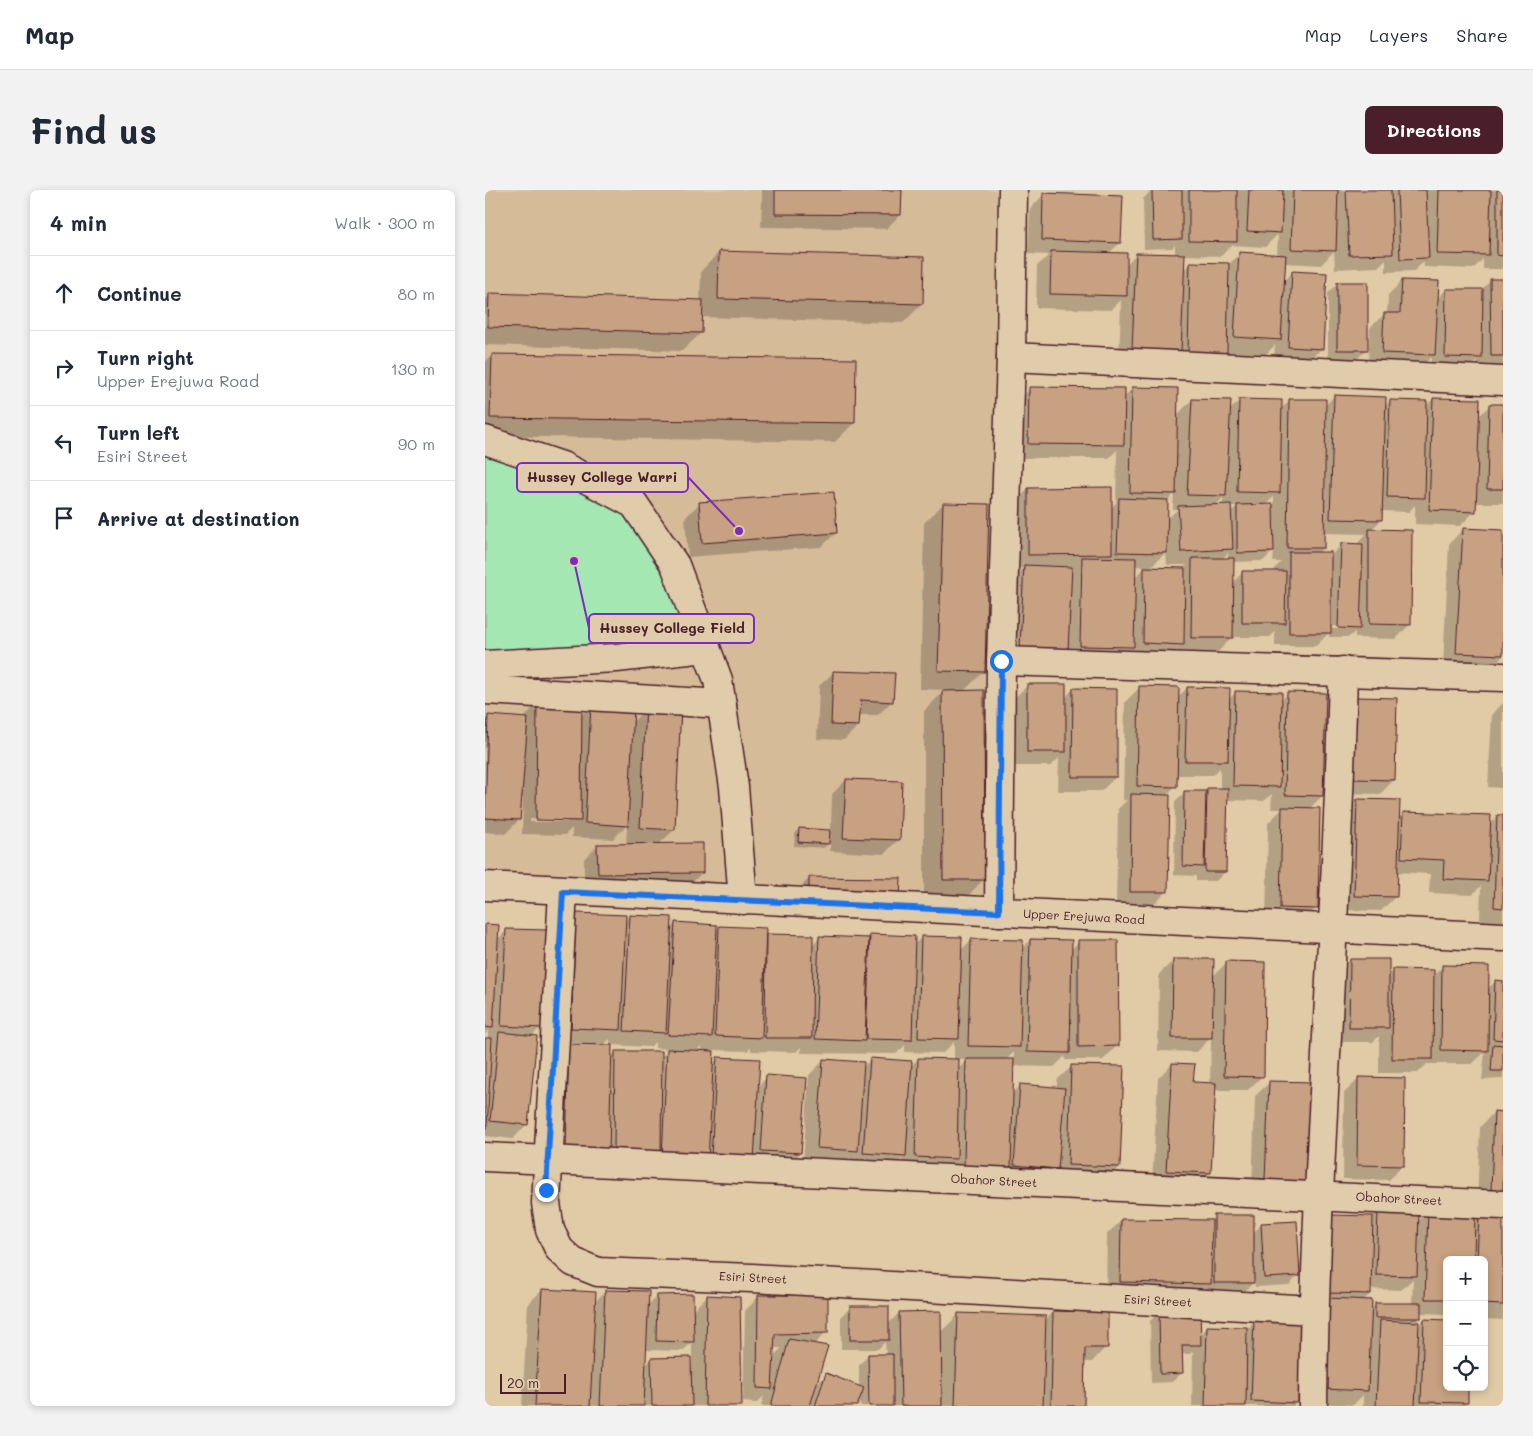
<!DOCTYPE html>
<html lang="en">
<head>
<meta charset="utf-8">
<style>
	body { margin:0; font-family:Mali,sans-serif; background:#f2f2f3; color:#1f2937 }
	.controls { position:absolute; right:15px; bottom:15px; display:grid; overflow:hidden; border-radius:8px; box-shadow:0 2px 8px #0003 }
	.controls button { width:45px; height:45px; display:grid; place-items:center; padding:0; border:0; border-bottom:1px solid #e0e1e3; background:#fff; color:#1f2937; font:25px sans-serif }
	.scale { position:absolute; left:15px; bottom:12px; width:66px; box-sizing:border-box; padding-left:5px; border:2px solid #4a1f2b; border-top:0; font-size:14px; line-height:18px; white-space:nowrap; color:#4a1f2b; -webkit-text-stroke:4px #e0ccaa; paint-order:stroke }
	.stop { position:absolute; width:15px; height:15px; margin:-11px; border:4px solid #1a73e8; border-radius:50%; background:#fff }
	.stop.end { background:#1a73e8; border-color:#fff; box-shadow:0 1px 5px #0008 }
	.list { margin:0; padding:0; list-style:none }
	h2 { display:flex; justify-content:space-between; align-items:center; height:65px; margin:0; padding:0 20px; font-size:21px }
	h2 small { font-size:16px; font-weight:400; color:#747a83 }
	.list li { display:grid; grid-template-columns:32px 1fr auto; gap:15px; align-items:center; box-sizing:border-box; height:75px; padding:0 20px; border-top:1px solid #e0e1e3 }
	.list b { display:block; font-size:19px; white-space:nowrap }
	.list p { margin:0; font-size:16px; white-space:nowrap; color:#747a83 }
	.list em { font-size:16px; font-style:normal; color:#747a83 }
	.icon { flex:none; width:28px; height:28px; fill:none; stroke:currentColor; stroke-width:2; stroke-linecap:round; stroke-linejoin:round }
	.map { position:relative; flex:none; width:1018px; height:1216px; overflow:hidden; border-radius:8px }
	header { display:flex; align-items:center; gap:30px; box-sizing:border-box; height:70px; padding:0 25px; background:#fff; border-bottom:1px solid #e0e1e3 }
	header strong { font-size:24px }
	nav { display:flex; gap:28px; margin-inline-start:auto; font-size:18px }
	.intro { display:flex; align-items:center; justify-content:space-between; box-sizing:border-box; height:120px; padding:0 30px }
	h1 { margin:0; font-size:35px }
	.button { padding:12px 22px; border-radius:8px; background:#4a1f2b; color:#fff; font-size:18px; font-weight:700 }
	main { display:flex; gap:30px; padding:0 30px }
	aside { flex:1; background:#fff; border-radius:8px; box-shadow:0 2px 8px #0003 }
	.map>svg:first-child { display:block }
</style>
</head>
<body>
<header>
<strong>Map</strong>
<nav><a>Map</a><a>Layers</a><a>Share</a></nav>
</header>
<div class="intro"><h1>Find us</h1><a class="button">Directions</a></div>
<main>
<aside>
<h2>4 min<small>Walk · 300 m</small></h2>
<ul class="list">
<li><svg class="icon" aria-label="ahead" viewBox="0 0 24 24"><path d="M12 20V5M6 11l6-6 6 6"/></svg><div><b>Continue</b></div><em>80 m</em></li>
<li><svg class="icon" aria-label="right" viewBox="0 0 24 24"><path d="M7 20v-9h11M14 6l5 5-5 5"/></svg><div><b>Turn right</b><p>Upper Erejuwa Road</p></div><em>130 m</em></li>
<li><svg class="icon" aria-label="left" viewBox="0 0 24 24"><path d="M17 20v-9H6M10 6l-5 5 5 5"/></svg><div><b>Turn left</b><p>Esiri Street</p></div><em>90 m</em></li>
<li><svg class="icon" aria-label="arrive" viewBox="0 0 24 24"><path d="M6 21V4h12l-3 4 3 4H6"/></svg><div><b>Arrive at destination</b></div></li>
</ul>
</aside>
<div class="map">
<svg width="1018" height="1216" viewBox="0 0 1018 1216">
	<rect width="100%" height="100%" fill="#e1caa6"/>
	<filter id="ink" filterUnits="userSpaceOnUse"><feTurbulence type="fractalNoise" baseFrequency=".02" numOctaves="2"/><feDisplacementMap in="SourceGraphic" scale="10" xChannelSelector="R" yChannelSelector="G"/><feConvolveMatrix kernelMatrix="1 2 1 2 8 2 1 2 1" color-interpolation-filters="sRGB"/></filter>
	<g filter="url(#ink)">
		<path fill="#d6bb99" d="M0 0H512L506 702 503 717 0 683Z"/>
		<path fill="#a4e7b2" stroke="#77836e" d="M0 256 120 308 163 348 215 455 0 467Z"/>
		<g fill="#0003" fill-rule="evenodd">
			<path d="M277 0H415V25L401 39 276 37Z"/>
			<path d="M667 0H1018V79H998V69L988 79 939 77V71L929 81 901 82V69L893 77 850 79 849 61 836 75 799 73 798 92 808 82 837 158 822 172 789 170 790 155 781 164 741 162 727 177 634 174 636 110 626 120 551 118 552 76 564 65 543 64 545 19 559 4 635 53 624 63 641 75 651 64 690 65V55L687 58 659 59 658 9ZM793 44 792 66 755 64 744 74H705L698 81V65L736 66 747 55 780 57Z"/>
			<path d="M234 62 437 114 418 133 216 127V143L197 161 0 155V110L5 105 215 111 216 81Z"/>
			<path d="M1006 90H1018V179H992V171L982 182 946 181V167L935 179 883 177 885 138 899 124H902L903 105 917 91 952 109 961 100H996Z"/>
			<path d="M852 94 882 159 872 169H843V103Z"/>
			<path d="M7 165 369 233 350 252 0 246V172Z"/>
			<path d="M648 198 691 226 707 210 744 221 755 210 796 219 805 210 840 216 849 206 899 217 905 211 941 216 948 209 993 227 1005 215 1018 216V313H990V321L975 336 930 334V315L924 322 896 321V330L885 341 925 434 911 449 870 448V442L864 447H844V443L831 456H790V442L785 447H747L733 462H692V460L683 468 644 467V460L633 471 521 472 526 390 538 378H529V313L543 299 626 318 631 313 632 260 624 268H530V213L545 199 639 207ZM689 304 688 319H693L681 330 682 311ZM789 307V315H780ZM738 308V316H730ZM745 316H752L745 323ZM838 343 881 344 871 355H856L845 366 833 363 838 358ZM789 361 788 372H796L790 378V382H758L748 392V372L778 371ZM681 362 682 375H702L697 379 665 378ZM743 363V369H737ZM650 376 661 377 649 388ZM847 436 866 437V439H847Z"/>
			<path d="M214 314 351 343 336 357 203 367 200 328Z"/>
			<path d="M458 314 499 481 478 502 498 690 480 709H439V521L460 500 435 499 439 333Z"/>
			<path d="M978 339 1018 341V466L1005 479 958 477 964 354Z"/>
			<path d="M349 482 407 511 393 525H374L373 536 359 550 332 549 334 496Z"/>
			<path d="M543 495 580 508 588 499 631 587 616 601H573L574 568 566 576H528V509Z"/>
			<path d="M654 498 692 508 702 498 743 510 751 502 795 511 803 504 837 606 824 619 831 718 817 732 781 731 783 633 797 619H786L787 604 779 611 742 610 740 682 731 691H711V686L689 685 690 611 700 602 719 603 722 599 735 600V578L728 585H691L690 596 681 606V702L667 716 631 715 633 619 642 610H638L640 512Z"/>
			<path d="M872 509 909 590 895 604 856 603 857 523Z"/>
			<path d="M52 513 96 526 106 516 147 532 162 518 189 640 174 654 217 683 202 697 99 698V669L113 655H141L142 635 128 649 87 647V638L80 645 37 644 38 608H35L34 630 20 644 0 642V530L3 526 38 529ZM45 629H82V632H45Z"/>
			<path d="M1018 513V598L1003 597 1007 524Z"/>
			<path d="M361 590 413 650 399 664 345 661V651L339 658 309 656 310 644 314 639 346 641 347 604Z"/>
			<path d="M872 610 913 629 919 623 1004 635 1013 626H1018V732L995 731 996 696 987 705 944 703 945 684 911 682V706L896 721 855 720 858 624Z"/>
			<path d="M325 688 414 689 315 716V697Z"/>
			<path d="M91 725 139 732 145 726 185 739 190 733 231 741 234 737 280 745 327 746V755L334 748 381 749 385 745 428 755 437 747 475 761 486 750 537 759 545 750 586 759 594 752 632 856 618 870H580V866L569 877 527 876V904L536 895 572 898V890L587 876 634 977 620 991 465 990V974L457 982 416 981 417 969 406 980 365 977V967L358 975 318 972 324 885 338 871 378 877 385 870 426 876 433 869 469 870V852L458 863 420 862V855L411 864 316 863V857L311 862 266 861V857L262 861 228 860 227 874 233 868 272 897 282 887 315 963 301 977 67 972 71 869 85 855H95V853L72 852 77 739ZM125 849V856H118ZM170 852V858L184 859 176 867 130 862 126 867V855L165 857ZM217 855 216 862H210ZM529 862V871H520ZM473 870H482L473 879Z"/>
			<path d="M0 735 12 750 22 740 56 837 46 847 42 934 28 949 0 946V849H3V840L0 844Z"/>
			<path d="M689 770 727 787 742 772 777 886 763 900H729L725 983 710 997 667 994 673 888 687 874 707 893 725 894 726 847 712 862 673 861 674 784Z"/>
			<path d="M865 770 903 786 909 781 948 786 958 776 1002 799 1010 792H1018V889L997 890 1000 862 987 874H942L933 883H894V846L888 852H850L851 784Z"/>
			<path d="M874 889 918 975 904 990 858 989 859 903Z"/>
			<path d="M785 892 823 991 809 1005 767 1003 770 906Z"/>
			<path d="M1009 922 1018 923V1015L992 1014 995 937Z"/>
			<path d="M893 1020 932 1032 944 1021 989 1030 994 1025 1018 1026V1130L999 1129V1070H962V1124L935 1123V1128L929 1133 933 1136 939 1130 962 1197 982 1213 978 1216H878V1205L868 1215 825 1213 829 1124 886 1027ZM928 1089 927 1114 890 1115 885 1120 878 1111 885 1104V1099L916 1100Z"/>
			<path d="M730 1026 768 1043 777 1034 813 1086 804 1095 770 1097V1091L754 1107 621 1106 622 1044 637 1030 724 1032Z"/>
			<path d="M57 1100 110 1112 120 1101 162 1116 172 1106 207 1121 222 1106 256 1216H37L43 1114ZM207 1152V1176L167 1169 159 1176 160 1160 198 1161Z"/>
			<path d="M274 1106 341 1142 329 1155 330 1195 341 1185 374 1197V1175L383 1165H401L400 1152 393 1159H356V1126L366 1117 403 1134 414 1123 455 1143 474 1124 560 1131 568 1122 621 1157 607 1172H598V1216H375L374 1207 371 1216H276L279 1206 272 1213 258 1212 260 1121ZM288 1158H297L287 1167Z"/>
			<path d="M674 1122 714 1146 722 1138H763L770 1132 812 1212 808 1216H707L708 1161 705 1164H696L697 1183 687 1192 666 1193 665 1131Z"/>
		</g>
		<g fill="#c7a181" stroke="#4a1f2b">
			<path d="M290 0H417L416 25 290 24Z"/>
			<path d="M667 0H697V49L668 50Z"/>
			<path d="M704 0H752V52L704 51Z"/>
			<path d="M764 0H798L796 43 762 41Z"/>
			<path d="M808 0H853L851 61 806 59Z"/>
			<path d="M861 0H906L908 64 864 65Z"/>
			<path d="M912 0H941L944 68 915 69Z"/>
			<path d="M954 0H1006L1004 65 952 64Z"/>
			<path d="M1012 0H1018V66L1012 65Z"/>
			<path d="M558 3 638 6 636 53 557 50Z"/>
			<path d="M234 61 439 67 438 114 233 109Z"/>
			<path d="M566 61 642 63V106L565 104Z"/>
			<path d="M754 62 801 65 796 150 749 147Z"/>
			<path d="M651 63 700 64 696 162 647 160Z"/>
			<path d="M705 72 744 73 742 163 703 162Z"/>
			<path d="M807 81 842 83 838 159 803 157Z"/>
			<path d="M1005 89H1018V166H1006Z"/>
			<path d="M917 90 954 91 950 165 897 163 899 123H915Z"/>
			<rect x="852" y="92" width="31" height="68"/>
			<path d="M961 99H998L997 168 960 167Z"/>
			<path d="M4 103 218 110 217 143 3 137Z"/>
			<path d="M7 164 371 169 370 233 5 228Z"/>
			<path d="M544 197 640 198 639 255 543 254Z"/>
			<path d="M647 197 693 198 691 304 645 303Z"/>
			<path d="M849 205 901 207 897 330 845 329Z"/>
			<path d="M948 208 995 209 991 322 944 320Z"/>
			<path d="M707 209 746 210 741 306 702 305Z"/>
			<path d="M754 209 797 210 795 303 752 302Z"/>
			<path d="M804 209H841L839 358H802Z"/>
			<path d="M905 210 942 211 940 308 902 307Z"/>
			<path d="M1004 214H1018V299H1002Z"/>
			<path d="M627 297V364L543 365V298Z"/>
			<path d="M349 302 352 343 217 353 214 312Z"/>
			<path d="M634 308 683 310 682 363 632 362Z"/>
			<path d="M458 313 504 314 500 482 453 481Z"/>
			<path d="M746 314 748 359 696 362 693 316Z"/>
			<path d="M788 314 789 362 752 363V315Z"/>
			<path d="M978 338 1018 340V465L971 463Z"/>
			<path d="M884 339 927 340 926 435 884 434Z"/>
			<path d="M856 353 878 354 875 439 853 438Z"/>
			<rect x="804" y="362" width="42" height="81"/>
			<path d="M597 367 651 368 649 457 595 456Z"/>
			<path d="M707 368H749L748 448H706Z"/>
			<path d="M539 375 587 377 583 460 535 458Z"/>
			<path d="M659 377 700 378 699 455 658 453Z"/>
			<path d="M757 381H801L800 433H757Z"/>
			<path d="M348 481 410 483 408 512 376 510 374 536 346 535Z"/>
			<rect x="542" y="494" width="39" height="68"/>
			<path d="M654 496 694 497 692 597 652 596Z"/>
			<path d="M702 497 745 498 743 571H700Z"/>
			<path d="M588 498 632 499V587H587Z"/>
			<path d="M499 500 500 690H458L457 501Z"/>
			<path d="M750 501 797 502 795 597 748 596Z"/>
			<path d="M802 502 841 503 838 606 800 605Z"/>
			<path d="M871 507 912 508 910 590 869 589Z"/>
			<path d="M52 511 97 512 96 631 51 630Z"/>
			<path d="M106 514 149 516 143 636 100 633Z"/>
			<path d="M161 516 196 518 190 640 155 638Z"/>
			<path d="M3 525 43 528 35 630 0 628Z"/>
			<path d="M361 589 417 591 415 650 358 648Z"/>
			<path d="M722 598H743L741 682H720Z"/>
			<path d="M699 601H721L719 677 698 676Z"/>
			<path d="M646 604 685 605 683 702H645Z"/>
			<path d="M872 609 915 610 912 707 869 706Z"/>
			<path d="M797 617 835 618 833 719 795 718Z"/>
			<path d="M918 622 1006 625 1003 691 958 689 959 670 916 668Z"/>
			<path d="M1012 625H1018V718L1009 717Z"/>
			<path d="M314 638 345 640 344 654 313 652Z"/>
			<path d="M218 653V683L113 684 112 654Z"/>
			<path d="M324 687 416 688 415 708 324 707Z"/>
			<path d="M91 723 141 725 136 840 86 838Z"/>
			<path d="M145 725 187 727 181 843 139 841Z"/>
			<path d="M190 732 232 735 227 847 183 845Z"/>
			<path d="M0 734 14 735 8 838 0 837Z"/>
			<path d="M234 736 281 738 277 848 230 846Z"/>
			<path d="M21 739 62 740 57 838 16 836Z"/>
			<path d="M281 744 328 745 327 848H280Z"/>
			<path d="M385 744 430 746 427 850 381 849Z"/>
			<path d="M334 746 384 748 380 851 330 849Z"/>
			<path d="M436 746 477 747 474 849 433 848Z"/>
			<path d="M486 749 538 750 535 857 483 856Z"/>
			<path d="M545 749 587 750 585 863 542 862Z"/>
			<path d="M593 750H633L634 856 593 857Z"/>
			<path d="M688 769H729L727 848H687Z"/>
			<path d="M865 769H904V838H864Z"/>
			<path d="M741 771 780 772 779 887 739 886Z"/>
			<path d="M957 775 1004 776 1003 861 956 860Z"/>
			<path d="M908 779 949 780 948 869H907Z"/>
			<path d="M1010 790 1018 791V850L1008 849Z"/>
			<path d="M14 842 52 846 43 935 5 931Z"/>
			<path d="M0 848H7L2 938 0 937Z"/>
			<path d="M84 854 127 855 124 960 81 958Z"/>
			<path d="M1008 854 1018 855V881H1006Z"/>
			<path d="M182 859 229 861 223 970 177 967Z"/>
			<path d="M130 861H177L176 961 129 960Z"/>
			<path d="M232 867 275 869 269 970 226 967Z"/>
			<path d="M385 868 427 871 421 966 378 963Z"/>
			<path d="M433 868 474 869 472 969 430 967Z"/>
			<path d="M338 869 379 872 373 961 332 958Z"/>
			<path d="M481 869H529L526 977 479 976Z"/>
			<path d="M687 873 710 874 708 892 731 893 726 983 681 981Z"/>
			<path d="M586 875 639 876 635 977 583 975Z"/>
			<path d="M281 885 322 888 316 963 276 961Z"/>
			<path d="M873 887 920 888 919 976 872 975Z"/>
			<path d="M784 891 828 892 824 991 780 990Z"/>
			<path d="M535 894 580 898 573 979 529 975Z"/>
			<path d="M1009 921 1018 922V1001H1006Z"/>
			<path d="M893 1019 934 1021 932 1086 891 1085Z"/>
			<path d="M943 1020 990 1022 989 1070H962V1109H940Z"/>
			<path d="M994 1024 1018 1025V1115L999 1114V1070H992Z"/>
			<rect x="729" y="1025" width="40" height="68"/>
			<path d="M845 1025 888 1026 886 1104 842 1103Z"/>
			<path d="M636 1029 727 1030 726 1094 635 1092Z"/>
			<path d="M812 1031 815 1086 779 1088 776 1033Z"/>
			<path d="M57 1099 111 1102 105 1216H50Z"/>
			<path d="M120 1100 164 1101 159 1216H115Z"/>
			<path d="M208 1104 209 1152 171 1151 172 1105Z"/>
			<path d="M222 1105 255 1107 257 1216H220Z"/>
			<path d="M273 1105H343V1143L290 1144 287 1199 272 1198Z"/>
			<path d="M842 1108 887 1110 883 1201 839 1199Z"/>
			<rect x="890" y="1113" width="46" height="15"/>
			<rect x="365" y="1116" width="39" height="34"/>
			<path d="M674 1120H715L716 1155H697L698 1183 675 1184Z"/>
			<path d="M456 1121 457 1216H416L414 1122Z"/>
			<path d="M568 1121 623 1122V1158H600L599 1216H566Z"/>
			<path d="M473 1123 561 1126 558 1216H470Z"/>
			<path d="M939 1129 962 1130V1197H983V1213L936 1212Z"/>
			<path d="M769 1130 816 1132 813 1213 766 1211Z"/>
			<path d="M895 1130 934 1132 930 1216H891Z"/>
			<path d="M722 1136 762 1137 761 1216H720Z"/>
			<path d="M304 1149 343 1156 325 1216H286Z"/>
			<path d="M383 1164H408V1216H384Z"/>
			<path d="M206 1167 207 1216H167L166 1168Z"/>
			<path d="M341 1183 379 1198 372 1216H330Z"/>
		</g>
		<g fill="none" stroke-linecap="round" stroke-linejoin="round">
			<defs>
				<g id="minor">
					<path d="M526 167 1018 191"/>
					<path d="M0 250 77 276 149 314 190 375 233 490 249 597 258 710"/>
					<path d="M516 471 1018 487"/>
					<path d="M0 475 131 468 221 458"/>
					<path d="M0 500 237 514"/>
					<path d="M0 696 1018 747"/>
					<path d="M78 702 61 1013 65 1040 74 1059 88 1072 113 1082 267 1088 829 1120"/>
					<path d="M514 722 516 471 526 167 528 0"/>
					<path d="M0 967 1018 1015"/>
					<path d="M828 1216C830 971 853 726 858 481"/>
				</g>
			</defs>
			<use href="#minor" stroke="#4a1f2b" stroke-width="31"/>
			<use href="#minor" stroke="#e0ccaa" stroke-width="28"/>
		</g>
	</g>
	<g fill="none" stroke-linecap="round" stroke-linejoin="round" filter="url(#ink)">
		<path stroke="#1a73e8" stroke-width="6" d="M61 1000 78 702 514 722 516 471"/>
	</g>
	<g text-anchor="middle" stroke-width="4" stroke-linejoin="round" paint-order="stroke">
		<g font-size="12" fill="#4a1f2b" stroke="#e0ccaa">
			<text transform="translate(599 727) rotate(3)" y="4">Upper Erejuwa Road</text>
			<text transform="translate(509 991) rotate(3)" y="4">Obahor Street</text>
			<text transform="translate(914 1009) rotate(3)" y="4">Obahor Street</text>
			<text transform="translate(268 1088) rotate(3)" y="4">Esiri Street</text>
			<text transform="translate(673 1111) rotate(3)" y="4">Esiri Street</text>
		</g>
	</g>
	<path fill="none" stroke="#7b2cbf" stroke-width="2" d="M254 341L203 287M89 371L104 438"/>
	<g fill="#7b2cbf" stroke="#e0ccaa" stroke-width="2">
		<circle cx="254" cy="341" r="5"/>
		<circle cx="89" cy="371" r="5"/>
	</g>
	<g fill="#e0ccaa" stroke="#7b2cbf" stroke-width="2">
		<rect x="32" y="273" width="171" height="29" rx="5"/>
		<rect x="104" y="424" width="165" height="29" rx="5"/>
	</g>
	<g font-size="14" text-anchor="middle" font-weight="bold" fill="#4a1f2b">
		<text x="117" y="292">Hussey College Warri</text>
		<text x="187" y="443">Hussey College Field</text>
	</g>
</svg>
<div class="controls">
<button>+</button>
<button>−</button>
<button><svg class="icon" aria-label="locate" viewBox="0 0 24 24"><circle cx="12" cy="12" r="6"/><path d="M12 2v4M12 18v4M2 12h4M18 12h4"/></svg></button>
</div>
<div class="scale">20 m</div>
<div class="stop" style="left:516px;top:471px"></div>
<div class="stop end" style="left:61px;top:1000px"></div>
</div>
</main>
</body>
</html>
